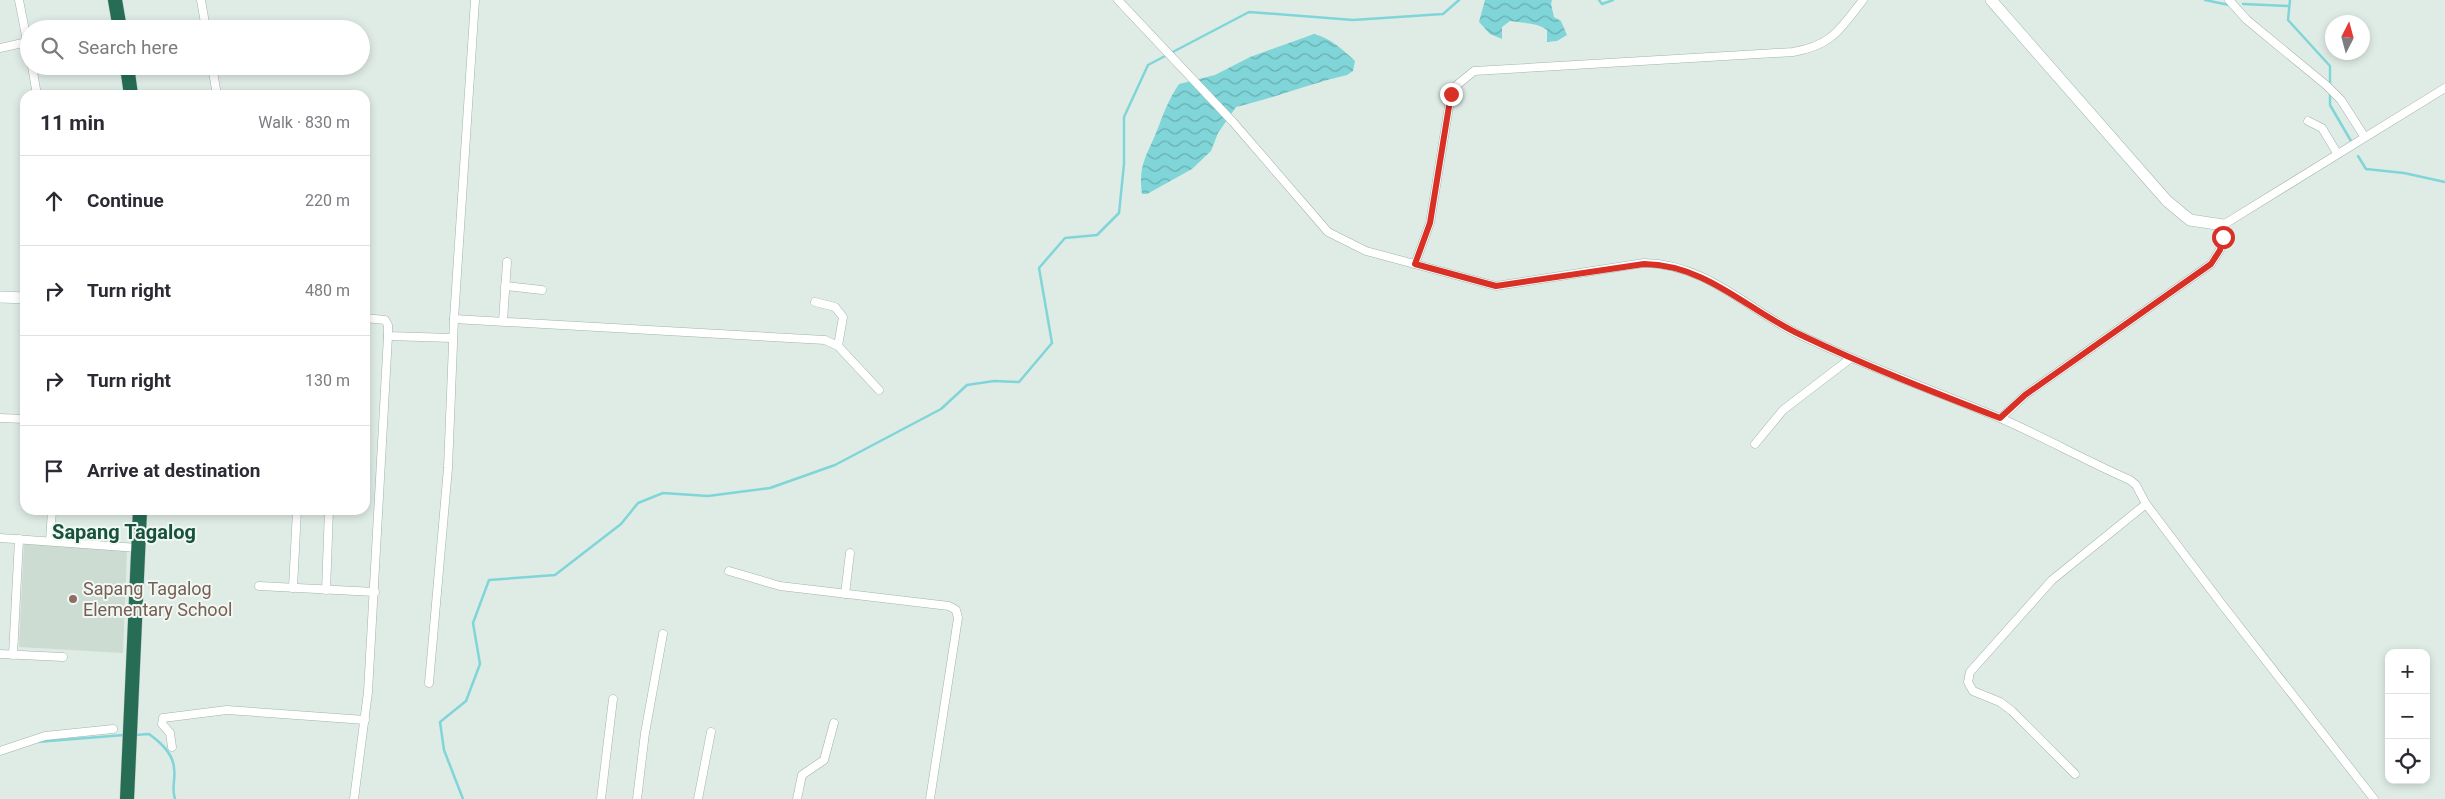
<!DOCTYPE html>
<html lang="en">
<head>
<meta charset="utf-8">
<style>
	body { margin:0; font-family:Roboto,sans-serif; background:#f2f2f3; color:#2b2b33 }
	.controls { position:absolute; right:15px; bottom:15px; display:grid; overflow:hidden; border-radius:10px; box-shadow:0 2px 8px #0003 }
	.controls button { width:45px; height:45px; display:grid; place-items:center; padding:0; border:0; border-bottom:1px solid #e1e1e2; background:#fff; color:#2b2b33; font:25px sans-serif }
	.compass { position:absolute; left:2325px; top:15px; width:45px; height:45px; border-radius:50%; background:#fff; box-shadow:0 2px 8px #0003; rotate:6deg }
	.stop { position:absolute; width:15px; height:15px; margin:-11px; border:4px solid #d93025; border-radius:50%; background:#fff }
	.stop.end { background:#d93025; border-color:#fff; box-shadow:0 1px 5px #0008 }
	.list { margin:0; padding:0; list-style:none }
	h2 { display:flex; justify-content:space-between; align-items:center; height:65px; margin:0; padding:0 20px; font-size:21px }
	h2 small { font-size:16px; font-weight:400; color:#7c7c81 }
	.list li { display:grid; grid-template-columns:32px 1fr auto; gap:15px; align-items:center; box-sizing:border-box; height:90px; padding:0 20px; border-top:1px solid #e1e1e2 }
	.list b { display:block; font-size:19px; white-space:nowrap }
	.list em { font-size:16px; font-style:normal; color:#7c7c81 }
	.icon { flex:none; width:28px; height:28px; fill:none; stroke:currentColor; stroke-width:2; stroke-linecap:round; stroke-linejoin:round }
	.map { position:relative; flex:none; width:2445px; height:799px; overflow:hidden }
	.search { position:absolute; background:#fff; box-shadow:0 2px 8px #0003; left:20px; top:20px; width:350px; height:55px; display:flex; align-items:center; gap:12px; box-sizing:border-box; padding:0 18px; border-radius:28px; color:#7c7c81; font-size:19px }
	.panel { position:absolute; background:#fff; box-shadow:0 2px 8px #0003; left:20px; top:90px; width:350px; height:425px; border-radius:15px }
	.map>svg:first-child { display:block }
</style>
</head>
<body>
<div class="map">
<svg width="2445" height="799" viewBox="0 0 2445 799">
	<defs>
		<pattern id="water-waves" width="16" height="10" patternUnits="userSpaceOnUse" patternTransform="scale(1.25)"><rect width="16" height="10" fill="#80d5d8"/><path d="M0 5q4-4 8 0t8 0" fill="none" stroke="#68aeb0"/></pattern>
	</defs>
	<rect width="100%" height="100%" fill="#dfece5"/>
	<path fill="#cddcd3" d="M24 542 127 551 123 653 19 647Z"/>
	<g fill="url(#water-waves)">
		<path d="M1485 0H1552L1551 4 1554 17 1561 21 1567 35 1557 41 1547 42V30C1538 23 1522 23 1510 21L1502 27V39L1490 34 1479 22Z"/>
		<path d="M1314 34C1332 39 1342 49 1355 61L1353 71 1347 75C1309 84 1274 98 1236 107L1218 133 1211 151 1192 169 1147 194H1142C1138 166 1146 157 1156 133 1163 115 1168 100 1179 84L1215 75 1250 57Z"/>
	</g>
	<g fill="none" stroke-linecap="round" stroke-linejoin="round">
		<g stroke="#80d5d8" stroke-width="2.5">
			<path d="M1599 0 1602 4 1613 0"/>
			<path d="M2205 0 2229 5"/>
			<path d="M2290 0 2288 20 2330 66V85"/>
			<path d="M2243 4 2289 6"/>
			<path d="M2330 93V105L2351 141"/>
			<path d="M2358 156 2366 169 2404 173 2445 182"/>
			<path d="M135 735 149 734C160 742 173 753 174 768 176 779 171 788 175 799"/>
			<path d="M37 742 124 735"/>
			<path d="M463 799 444 750 440 722 466 701 480 664 473 623 489 580 555 575 621 524 638 503 663 493 708 496 770 488 835 465 941 409 967 385 994 381 1019 382 1052 343 1039 268 1065 238 1097 235 1119 213 1124 164V117L1148 65 1249 12 1353 20 1443 14 1459 0"/>
		</g>
		<defs>
			<g id="street">
				<path d="M19 0 29 51"/>
				<path d="M201 0 206 29"/>
				<path d="M1118 0 1233 122 1328 232 1366 251 1496 286 1644 263C1707 264 1747 309 1800 335 1865 366 1933 390 2000 418 2044 437 2086 461 2130 480L2136 485 2146 504 2224 607 2374 799"/>
				<path d="M2229 0 2247 20 2326 85 2341 100 2364 136"/>
				<path d="M0 48 27 42"/>
				<path d="M32 66 37 95"/>
				<path d="M212 66 217 95"/>
				<path d="M2308 121 2322 128 2337 153"/>
				<path d="M1415 264 1430 223 1451 94 1457 85 1474 71 1793 52C1833 45 1840 29 1863 0"/>
				<path d="M505 286 542 290"/>
				<path d="M815 302 835 307 843 317 838 346"/>
				<path d="M365 318 385 320 388 325V336L452 338"/>
				<path d="M454 319 475 0"/>
				<path d="M503 321 507 262"/>
				<path d="M0 418 25 419"/>
				<path d="M2001 418 2025 395 2211 264 2220 250 2223 225 2445 88"/>
				<path d="M1755 444 1783 410 1851 358"/>
				<path d="M0 538 138 548"/>
				<path d="M50 541 52 510"/>
				<path d="M729 571 780 586 949 606 956 610 958 618 930 799"/>
				<path d="M259 586 375 592"/>
				<path d="M293 588 297 510"/>
				<path d="M326 590 329 510"/>
				<path d="M845 594 850 553"/>
				<path d="M0 654 63 657"/>
				<path d="M13 655 19 539"/>
				<path d="M429 683 448 468 454 319 825 340 838 346 879 390"/>
				<path d="M172 747 170 733 162 724 163 718 227 710 365 720"/>
				<path d="M0 751 45 736 113 729"/>
				<path d="M2075 774 2012 711 2000 702 1973 691 1968 682 1970 672 2052 580 2146 504"/>
				<path d="M354 799 368 692 388 336"/>
				<path d="M601 799 613 699"/>
				<path d="M637 799 645 733 663 634"/>
				<path d="M698 799 711 732"/>
				<path d="M797 799 802 775 824 760 834 723"/>
			</g>
			<g id="secondary">
				<path d="M1991 0 2167 201 2190 220 2223 225"/>
				<path d="M0 297 25 298"/>
			</g>
			<g id="highway">
				<path d="M115 0 120 29"/>
				<path d="M127 66 131 95"/>
				<path d="M127 799 140 510"/>
			</g>
		</defs>
		<use href="#street" stroke="#a1b4ab" stroke-width="9"/>
		<use href="#secondary" stroke="#9fbcae" stroke-width="12"/>
		<use href="#highway" stroke="#c0c9c5" stroke-width="15"/>
		<use href="#street" stroke="#fff" stroke-width="8"/>
		<use href="#secondary" stroke="#fff" stroke-width="11"/>
		<use href="#highway" stroke="#276d56" stroke-width="14"/>
	</g>
	<g fill="none" stroke-linecap="round" stroke-linejoin="round">
		<path stroke="#d93025" stroke-width="6" d="M1451 94 1430 223 1415 264 1496 286 1644 264C1707 265 1747 310 1801 335 1866 366 1933 392 2000 418L2025 395 2211 264 2220 250 2223 237"/>
	</g>
	<circle fill="#8d6e63" stroke="#f0f8f3" stroke-width="2" cx="73" cy="599" r="5"/>
	<g text-anchor="middle" stroke-width="4" stroke-linejoin="round" paint-order="stroke">
		<g font-size="18" fill="#785e54" stroke="#f0f8f3" text-anchor="start">
			<text x="83" y="595">Sapang Tagalog<tspan x="83" dy="21">Elementary School</tspan></text>
		</g>
		<g font-size="20" font-weight="bold" fill="#18523d" stroke="#f0f8f3">
			<text x="124" y="539">Sapang Tagalog</text>
		</g>
	</g>
</svg>
<div class="controls">
<button>+</button>
<button>−</button>
<button><svg class="icon" aria-label="locate" viewBox="0 0 24 24"><circle cx="12" cy="12" r="6"/><path d="M12 2v4M12 18v4M2 12h4M18 12h4"/></svg></button>
</div>
<svg class="compass" viewBox="-18 -18 36 36"><path d="M0-13l5 13h-10z" fill="#e53935"/><path d="M0 13l5-13h-10z" fill="#7c7c81"/></svg>
<div class="stop" style="left:2223px;top:237px"></div>
<div class="stop end" style="left:1451px;top:94px"></div>
<div class="search"><svg class="icon" aria-label="search" viewBox="0 0 24 24"><circle cx="10" cy="10" r="6"/><path d="M15 15l6 6"/></svg>Search here</div>
<section class="panel">
<h2>11 min<small>Walk · 830 m</small></h2>
<ul class="list">
<li><svg class="icon" aria-label="ahead" viewBox="0 0 24 24"><path d="M12 20V5M6 11l6-6 6 6"/></svg><div><b>Continue</b></div><em>220 m</em></li>
<li><svg class="icon" aria-label="right" viewBox="0 0 24 24"><path d="M7 20v-9h11M14 6l5 5-5 5"/></svg><div><b>Turn right</b></div><em>480 m</em></li>
<li><svg class="icon" aria-label="right" viewBox="0 0 24 24"><path d="M7 20v-9h11M14 6l5 5-5 5"/></svg><div><b>Turn right</b></div><em>130 m</em></li>
<li><svg class="icon" aria-label="arrive" viewBox="0 0 24 24"><path d="M6 21V4h12l-3 4 3 4H6"/></svg><div><b>Arrive at destination</b></div></li>
</ul>
</section>
</div>
</body>
</html>
